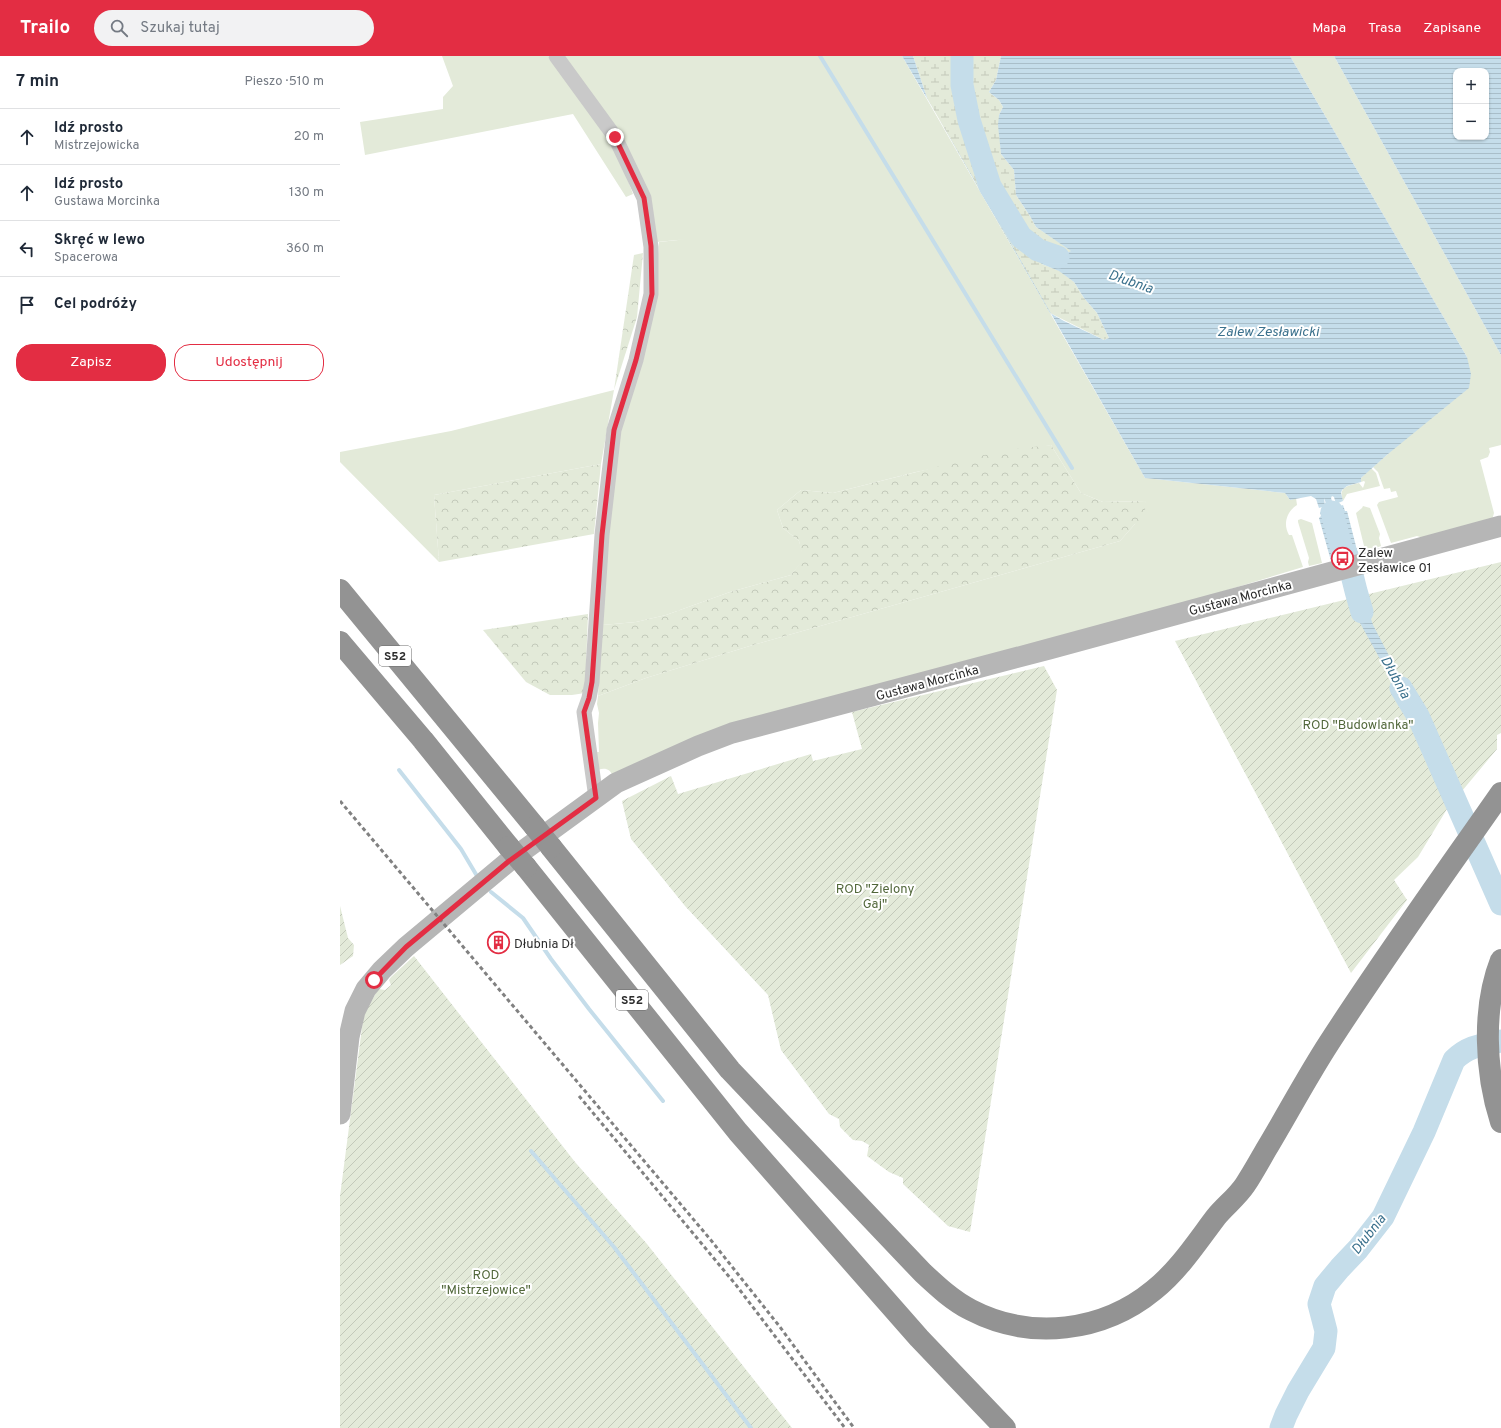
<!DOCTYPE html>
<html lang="pl">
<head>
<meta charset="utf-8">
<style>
	body { margin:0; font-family:Overpass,sans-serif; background:#f2f2f3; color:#1f2937 }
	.controls { position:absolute; right:12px; top:12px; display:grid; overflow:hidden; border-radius:8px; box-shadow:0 1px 3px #0004 }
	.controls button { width:36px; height:36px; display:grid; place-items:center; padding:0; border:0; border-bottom:1px solid #e0e1e3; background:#fff; color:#1f2937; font:20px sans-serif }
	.stop { position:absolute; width:12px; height:12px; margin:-9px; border:3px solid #e32d43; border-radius:50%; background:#fff }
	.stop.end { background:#e32d43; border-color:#fff; box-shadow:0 1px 4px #0008 }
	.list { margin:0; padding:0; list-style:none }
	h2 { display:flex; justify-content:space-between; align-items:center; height:52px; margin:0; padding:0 16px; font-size:17px }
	h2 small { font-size:13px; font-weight:400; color:#747a83 }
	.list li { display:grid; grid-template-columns:26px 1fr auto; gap:12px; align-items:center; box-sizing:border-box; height:56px; padding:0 16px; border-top:1px solid #e0e1e3 }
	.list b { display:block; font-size:15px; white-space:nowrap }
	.list p { margin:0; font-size:13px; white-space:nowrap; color:#747a83 }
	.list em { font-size:13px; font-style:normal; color:#747a83 }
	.actions { display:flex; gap:8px; padding:12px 16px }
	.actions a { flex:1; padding:9px 0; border:1px solid #e32d43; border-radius:16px; text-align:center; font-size:14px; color:#e32d43 }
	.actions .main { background:#e32d43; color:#fff }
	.icon { flex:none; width:22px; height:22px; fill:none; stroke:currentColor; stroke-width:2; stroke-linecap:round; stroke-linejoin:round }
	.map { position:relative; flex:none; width:1161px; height:1372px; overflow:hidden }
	header { display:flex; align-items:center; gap:24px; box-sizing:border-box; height:56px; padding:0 20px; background:#e32d43; color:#fff }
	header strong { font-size:19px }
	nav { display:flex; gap:22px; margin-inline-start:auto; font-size:14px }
	.search { width:280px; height:36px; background:#f2f2f3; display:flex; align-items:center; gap:10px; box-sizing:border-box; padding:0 14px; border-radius:22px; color:#747a83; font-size:15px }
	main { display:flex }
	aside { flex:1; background:#fff }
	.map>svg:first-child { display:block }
</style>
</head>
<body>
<header>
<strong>Trailo</strong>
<div class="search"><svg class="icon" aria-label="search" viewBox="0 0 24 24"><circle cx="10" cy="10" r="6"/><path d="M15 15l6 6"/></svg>Szukaj tutaj</div>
<nav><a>Mapa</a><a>Trasa</a><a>Zapisane</a></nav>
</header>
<main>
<aside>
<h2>7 min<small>Pieszo · 510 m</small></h2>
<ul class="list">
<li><svg class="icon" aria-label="ahead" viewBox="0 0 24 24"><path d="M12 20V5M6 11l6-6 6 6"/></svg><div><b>Idź prosto</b><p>Mistrzejowicka</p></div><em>20 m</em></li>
<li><svg class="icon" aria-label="ahead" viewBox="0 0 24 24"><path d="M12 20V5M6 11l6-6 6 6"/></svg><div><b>Idź prosto</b><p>Gustawa Morcinka</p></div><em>130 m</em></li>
<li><svg class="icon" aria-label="left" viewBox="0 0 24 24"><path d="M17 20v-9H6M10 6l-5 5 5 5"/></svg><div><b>Skręć w lewo</b><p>Spacerowa</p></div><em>360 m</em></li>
<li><svg class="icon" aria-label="arrive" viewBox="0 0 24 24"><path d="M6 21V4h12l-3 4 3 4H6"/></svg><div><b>Cel podróży</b></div></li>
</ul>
<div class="actions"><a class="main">Zapisz</a><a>Udostępnij</a></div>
</aside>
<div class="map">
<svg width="1161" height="1372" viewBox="0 0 1161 1372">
	<defs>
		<pattern id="forest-crowns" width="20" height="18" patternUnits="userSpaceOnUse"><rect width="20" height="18" fill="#e3ead9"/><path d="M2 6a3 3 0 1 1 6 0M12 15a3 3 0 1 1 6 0" fill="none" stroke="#c3c9ba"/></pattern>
		<pattern id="wetland-marsh" width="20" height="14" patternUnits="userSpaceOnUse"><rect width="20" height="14" fill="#e3ead9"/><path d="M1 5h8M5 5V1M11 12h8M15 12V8" fill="none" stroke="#c3c9ba"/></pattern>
		<pattern id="garden-furrows" width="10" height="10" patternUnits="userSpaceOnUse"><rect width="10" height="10" fill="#e3ead9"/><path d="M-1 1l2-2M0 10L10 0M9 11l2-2" fill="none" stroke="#c3c9ba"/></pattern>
		<pattern id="water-rules" width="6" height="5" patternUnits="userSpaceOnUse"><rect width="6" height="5" fill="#c5ddea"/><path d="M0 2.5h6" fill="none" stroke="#a9bec9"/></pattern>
	</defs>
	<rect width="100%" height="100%" fill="#fff"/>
	<g fill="#e3ead9">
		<path d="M102 0H208L272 83 293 138 286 141 233 58 25 99 20 66 103 53V41L113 30Z"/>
		<path d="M221 0H562L805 422 945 437 950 444 956 442 957 449C946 456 943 469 949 479H952L963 511 273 720C270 713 265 711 258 714L255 696H259L258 667 259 657 257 648 258 640 306 622 413 589 780 485 795 468 806 445 763 446 741 437 711 389 576 416 493 437 461 434 437 454 443 472 459 485 464 503 451 519 390 536 326 559 296 566 262 569 268 481 277 392 318 198 319 186 348 183 317 186 309 142Z"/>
		<path d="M950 0H994L1161 299V389L1149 392 1150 396 1148 401 1140 404 1154 457 1152 464 1083 482 1077 480 1051 487 1037 449 1039 446 1058 441 1056 435 1051 436 1050 432 1044 433 1038 416 1033 411 1048 398 1127 301Z"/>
		<path d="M274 334 261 408 94 439 99 506 0 406V396L111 375Z"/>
		<path d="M1031 412 1036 417 1040 430 1007 438 1003 445C998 431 1007 430 1019 427L1023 432 1025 426 1024 425 1021 426V422Z"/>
		<path d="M1023 450 1030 452 1040 478 1039 482 1041 490 1031 494V492L1025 494 1016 457 1022 452Z"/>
		<path d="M961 463 972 467 982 507 969 510 968 506 969 502 958 466V464Z"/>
	</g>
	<g fill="url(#forest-crowns)">
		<path d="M303 197 297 261 274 334 294 199Z"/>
		<path d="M711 389 741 437 763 446 806 445 804 464 795 468 780 485 413 589 306 622 258 640 262 569 296 566 326 559 390 536 451 519 463 503 459 485 443 472 437 454 461 434 493 437 660 395Z"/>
		<path d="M261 408 254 478 99 506 94 439Z"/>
		<path d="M248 558 245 637 232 639H210L186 626 143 574Z"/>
	</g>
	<path fill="url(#wetland-marsh)" d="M573 0H661L656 24 649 36 659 44 663 51 659 59 661 98 674 114 676 139 690 160 696 171 732 195 725 198 694 187 702 208 720 215 734 226 744 242 757 257 769 282 764 284 710 257 587 42Z"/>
	<g fill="url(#garden-furrows)">
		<path d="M1161 506V677L1157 679V693L1107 753 1078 801 1054 824 1067 844 1011 917 835 585Z"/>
		<path d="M704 610 717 634 630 1176 608 1170 563 1128V1122L549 1116 527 1100 529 1089 522 1085 513 1084 500 1071 499 1063 489 1058 441 994 428 939 345 850 291 783 282 745 331 720 338 738 471 698 473 705 522 693 512 656Z"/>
		<path d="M0 850 8 882 14 889 13 900 0 909Z"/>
		<path d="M74 900 235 1106 307 1188 452 1372H0V1140L23 964 24 959 38 933 45 934 51 929 49 924 51 921Z"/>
	</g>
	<g fill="url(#water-rules)" fill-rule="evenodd">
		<path d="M562 0H573L587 42 710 257 724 265 764 284 769 282 757 257 744 242 734 226 719 215 702 208 683 191 694 187 725 198 731 195 696 171 690 160 676 139 674 114 661 98 658 69 659 59 663 51 659 44 649 36 656 24 661 0H950L1127 301 1131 318 1129 332 1048 398 1021 422V426L1007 430 1002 434 1001 437 1003 445 996 448 994 441 992 440 991 442 994 451 988 453 984 442 985 450 979 452 976 443 971 440 950 444 945 437 805 422C724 281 645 140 562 0Z"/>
		<path d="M994 0H1161V299ZM1116 15H1146V81H1116Z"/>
		<path d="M1003 449 1005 455H1007L1018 498 991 505 979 462 981 460 980 456 986 454 988 458 995 456 996 457 1006 498 1008 497 998 451Z"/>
		<path d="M1020 524V538L1024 542 1033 569 1070 640 1078 660 1060 639 1020 567 1004 528Z"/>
	</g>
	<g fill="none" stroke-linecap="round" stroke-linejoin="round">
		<g stroke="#c5ddea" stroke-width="4">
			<path d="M480 0 732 412"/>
			<path d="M59 714 121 793 137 820"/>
			<path d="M151 836 183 862 211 903 249 953 323 1045"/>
			<path d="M191 1095 274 1191 411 1372"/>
		</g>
		<g stroke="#c5ddea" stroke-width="23">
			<path d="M622 0V29L629 64 650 130 681 181 698 194 718 201"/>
			<path d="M992 456 1003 498 1007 499 1016 535 1022 556"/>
			<path d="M1061 632 1078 660 1161 848"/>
			<path d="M941 1372 946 1359 958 1335 984 1292 986 1275 979 1248 985 1230 1000 1212 1018 1193 1043 1161 1084 1076 1114 1004C1128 990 1142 989 1161 985"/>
		</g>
		<path stroke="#c9c9c9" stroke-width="15" d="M216 0 275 81 304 142 311 191V238L296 304 274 374 262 479 252 626 249 642 244 656 256 742"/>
		<path stroke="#b6b6b6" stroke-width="21" d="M0 1058 9 981 15 955 26 933 42 914 66 891 169 805 276 727 358 690 392 677 709 593 1161 470"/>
		<g stroke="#939393" stroke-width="22">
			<path d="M0 534 195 771"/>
			<path d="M0 586 83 684 169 791"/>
			<path d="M211 791 390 1014 583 1217C598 1231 613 1245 631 1254 691 1285 763 1276 814 1234 839 1214 857 1186 876 1161 885 1150 897 1141 905 1129 913 1117 920 1104 927 1092 948 1057 967 1021 989 987 1044 902 1103 820 1161 737"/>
			<path d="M186 811 398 1076 579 1282 665 1372"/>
			<path d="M1161 904C1142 952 1145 1016 1161 1066"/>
		</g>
		<g stroke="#818181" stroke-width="3" stroke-dasharray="4 3" stroke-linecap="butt">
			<path d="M0 745 370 1183 440 1271 514 1372"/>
			<path d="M239 1040 396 1229 505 1372"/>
		</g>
		<g stroke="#939393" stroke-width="22">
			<path d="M195 771 211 791"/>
			<path d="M169 791 186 811"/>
		</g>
	</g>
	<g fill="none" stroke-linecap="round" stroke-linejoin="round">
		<path stroke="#e32d43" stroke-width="5" d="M34 924 66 891 169 805 256 742 244 656 249 642 252 626 262 479 274 374 296 304 312 238 311 190 304 142 275 81"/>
	</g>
	<defs>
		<symbol id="bus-ring" viewBox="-11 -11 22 22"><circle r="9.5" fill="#fff" stroke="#e32d43" stroke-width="1.5"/><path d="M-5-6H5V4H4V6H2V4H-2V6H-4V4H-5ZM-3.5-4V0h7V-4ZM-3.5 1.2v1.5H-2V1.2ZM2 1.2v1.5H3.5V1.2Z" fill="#e32d43"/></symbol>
		<symbol id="building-ring" viewBox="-11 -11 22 22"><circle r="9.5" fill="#fff" stroke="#e32d43" stroke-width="1.5"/><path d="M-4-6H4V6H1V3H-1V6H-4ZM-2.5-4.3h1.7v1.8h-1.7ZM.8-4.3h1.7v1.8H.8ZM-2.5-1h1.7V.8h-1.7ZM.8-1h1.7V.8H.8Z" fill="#e32d43"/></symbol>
	</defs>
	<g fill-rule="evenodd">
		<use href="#bus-ring" x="990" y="490" width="25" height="25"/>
		<use href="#building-ring" x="146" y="874" width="25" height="25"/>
	</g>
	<g text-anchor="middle" stroke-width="4" stroke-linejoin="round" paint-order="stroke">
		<g fill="#fff" stroke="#6b6b6b" stroke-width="1">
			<rect x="39" y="590" width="32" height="20" rx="3"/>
			<rect x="276" y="934" width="32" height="20" rx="3"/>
		</g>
		<g font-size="12" font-weight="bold" fill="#2c2c2c">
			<text x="55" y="604">S52</text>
			<text x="292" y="948">S52</text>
		</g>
		<g font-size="13" fill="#2c2c2c" stroke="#fff" text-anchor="start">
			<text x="1018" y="501">Zalew<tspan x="1018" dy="15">Zesławice 01</tspan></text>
			<text x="174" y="892">Dłubnia Dł</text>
		</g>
		<g font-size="13" fill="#2c2c2c" stroke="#fff">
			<text transform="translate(900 541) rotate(-15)" y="5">Gustawa Morcinka</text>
			<text transform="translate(587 626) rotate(-15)" y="5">Gustawa Morcinka</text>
		</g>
		<g font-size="13" fill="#51673a" stroke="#fff">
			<text x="1018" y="673">ROD "Budowlanka"</text>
			<text x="535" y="837">ROD "Zielony<tspan x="535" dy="15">Gaj"</tspan></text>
			<text x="146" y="1223">ROD<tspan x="146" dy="15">"Mistrzejowice"</tspan></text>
		</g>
		<g font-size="14" font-style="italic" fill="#3b718d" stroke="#fff">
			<text transform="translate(791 225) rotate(19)" y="5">Dłubnia</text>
			<text x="928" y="280">Zalew Zesławicki</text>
			<text transform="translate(1056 621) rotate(61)" y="5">Dłubnia</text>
			<text transform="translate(1028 1178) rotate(-52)" y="5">Dłubnia</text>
		</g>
	</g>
</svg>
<div class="controls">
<button>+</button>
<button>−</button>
</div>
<div class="stop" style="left:34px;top:924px"></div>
<div class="stop end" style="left:275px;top:81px"></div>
</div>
</main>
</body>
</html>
